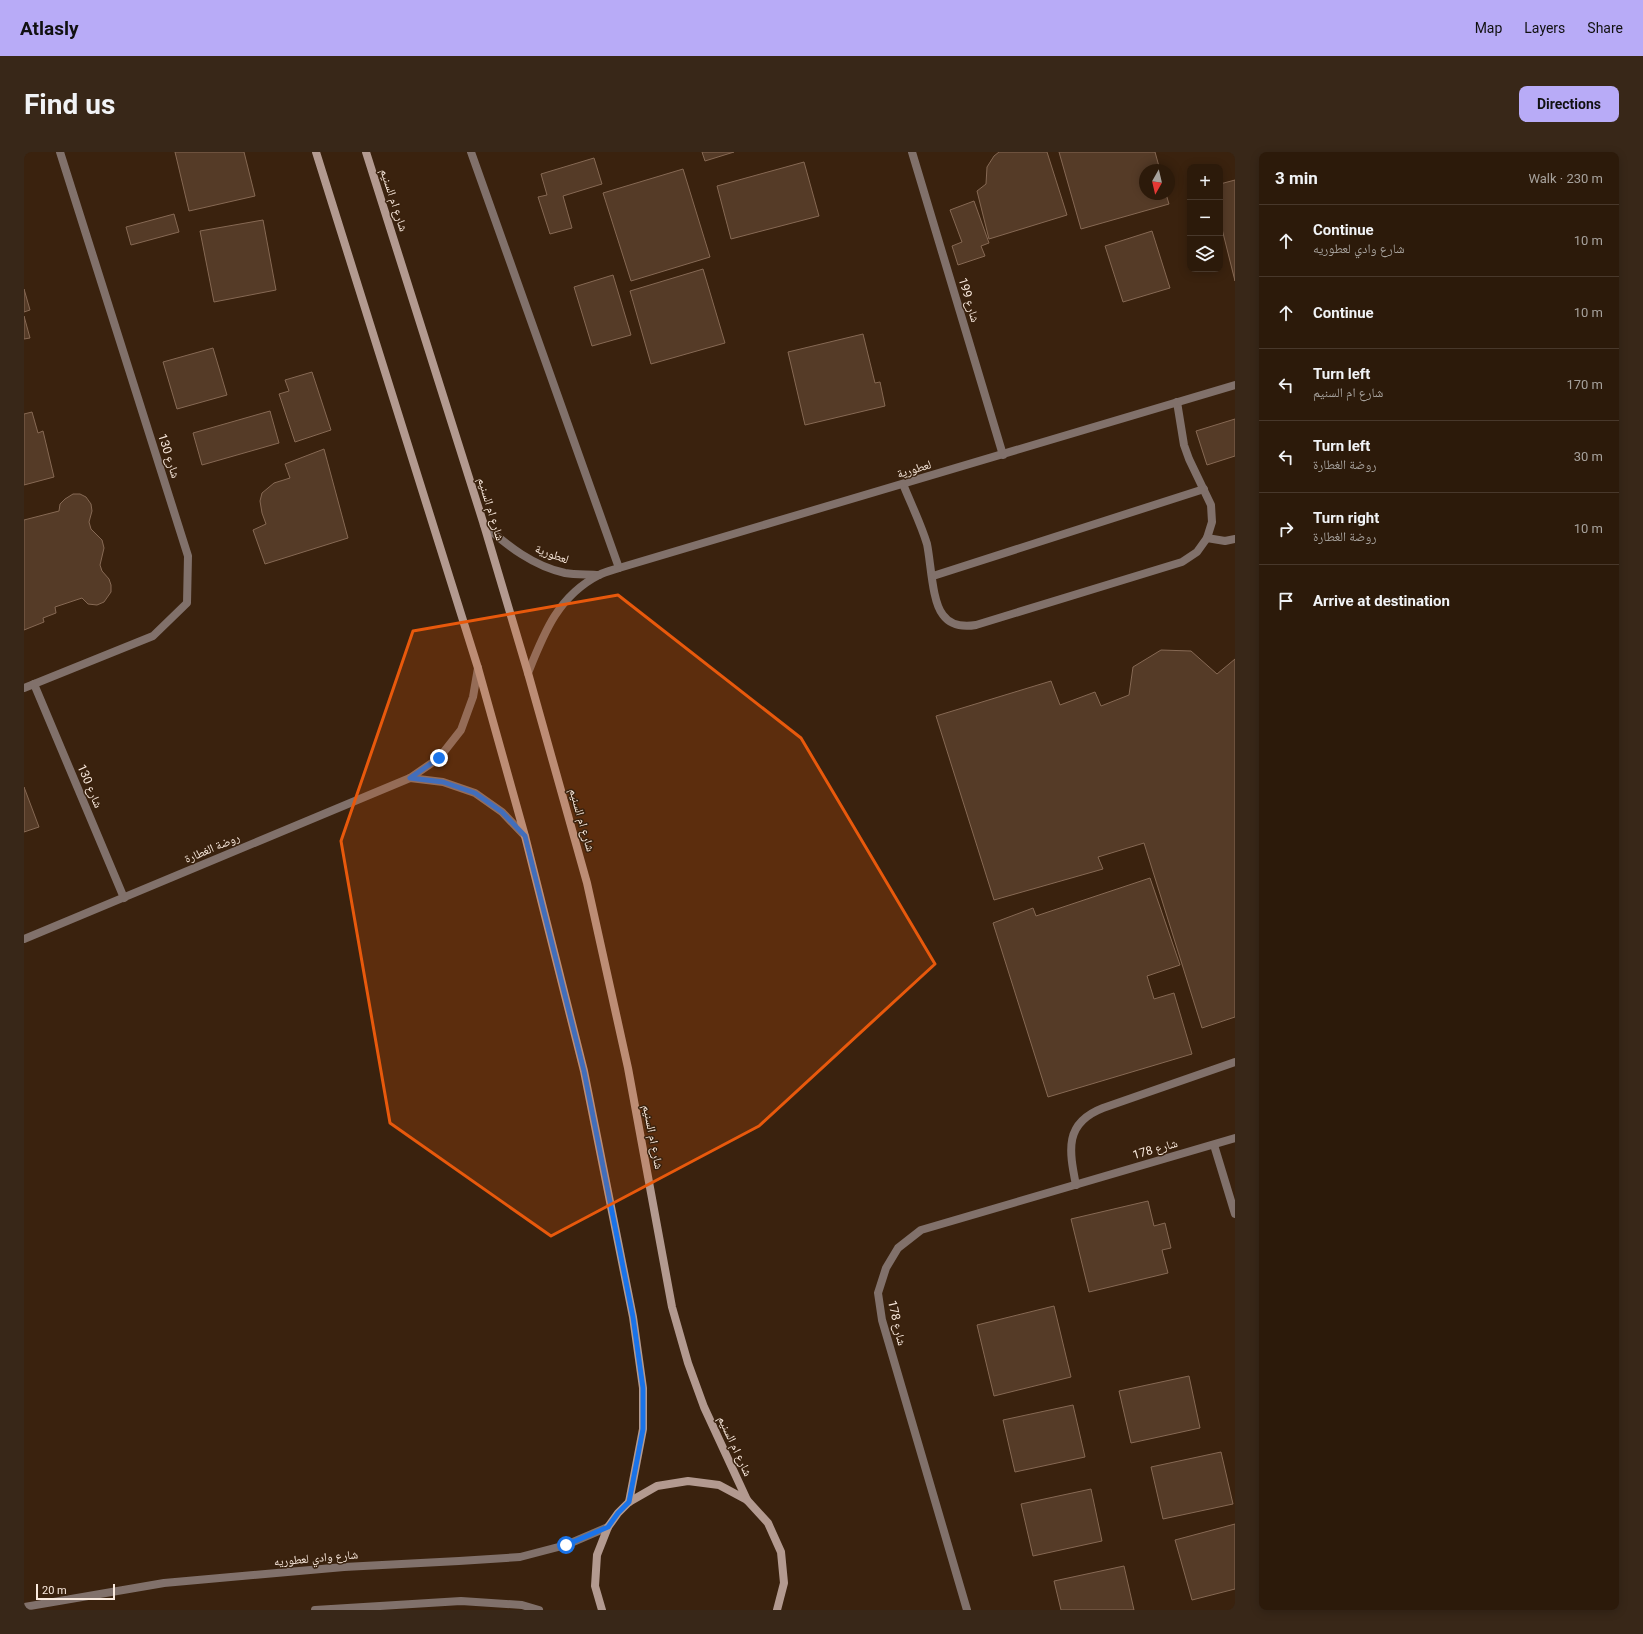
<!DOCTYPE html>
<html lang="en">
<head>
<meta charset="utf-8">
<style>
	body { margin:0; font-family:Roboto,"Noto Naskh Arabic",sans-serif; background:#382718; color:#f1f3f6 }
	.controls { position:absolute; right:12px; top:12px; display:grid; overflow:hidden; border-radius:8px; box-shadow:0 2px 10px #0003 }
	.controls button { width:36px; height:36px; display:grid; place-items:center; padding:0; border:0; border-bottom:1px solid #48382b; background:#2c1a0a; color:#f1f3f6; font:20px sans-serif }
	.compass { position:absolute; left:1115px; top:12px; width:36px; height:36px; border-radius:50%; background:#2c1a0a; box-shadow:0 2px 10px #0003; rotate:188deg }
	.scale { position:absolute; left:12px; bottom:10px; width:79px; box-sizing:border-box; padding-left:4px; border:2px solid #faeade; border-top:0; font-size:11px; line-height:14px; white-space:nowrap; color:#faeade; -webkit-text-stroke:3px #3a220e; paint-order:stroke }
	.stop { position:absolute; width:12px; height:12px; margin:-9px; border:3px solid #1a73e8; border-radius:50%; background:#fff }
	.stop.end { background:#1a73e8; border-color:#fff; box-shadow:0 1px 4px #0008 }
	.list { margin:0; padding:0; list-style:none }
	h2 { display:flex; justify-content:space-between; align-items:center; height:52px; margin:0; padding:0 16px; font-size:17px }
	h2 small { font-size:13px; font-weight:400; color:#a6a19c }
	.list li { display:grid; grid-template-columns:26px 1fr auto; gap:12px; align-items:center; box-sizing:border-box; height:72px; padding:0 16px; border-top:1px solid #48382b }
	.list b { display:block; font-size:15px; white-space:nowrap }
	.list p { margin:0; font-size:13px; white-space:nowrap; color:#a6a19c }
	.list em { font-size:13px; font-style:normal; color:#a6a19c }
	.icon { flex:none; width:22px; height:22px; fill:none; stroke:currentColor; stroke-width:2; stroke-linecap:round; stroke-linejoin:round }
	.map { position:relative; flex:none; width:1211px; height:1458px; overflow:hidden; border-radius:8px }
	header { display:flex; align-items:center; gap:24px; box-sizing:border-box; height:56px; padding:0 20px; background:#b8abf7; color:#111 }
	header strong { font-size:19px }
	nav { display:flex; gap:22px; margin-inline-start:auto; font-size:14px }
	.intro { display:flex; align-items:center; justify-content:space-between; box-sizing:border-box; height:96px; padding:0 24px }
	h1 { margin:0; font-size:28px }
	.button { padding:10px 18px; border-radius:8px; background:#b8abf7; color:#111; font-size:14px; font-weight:700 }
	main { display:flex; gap:24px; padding:0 24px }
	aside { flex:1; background:#2c1a0a; border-radius:8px; box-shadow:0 2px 10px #0003 }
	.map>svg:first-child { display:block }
</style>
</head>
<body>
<header>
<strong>Atlasly</strong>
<nav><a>Map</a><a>Layers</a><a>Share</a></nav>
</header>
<div class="intro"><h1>Find us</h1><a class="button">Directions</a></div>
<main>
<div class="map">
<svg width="1211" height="1458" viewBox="0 0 1211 1458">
	<rect width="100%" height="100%" fill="#3a220e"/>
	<g fill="#553b27" stroke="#866954">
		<path d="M151 0H220L231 44 165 59Z"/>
		<path d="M678 0H710L681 9Z"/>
		<path d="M975 0H1023L1043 63 965 87 953 39 962 32 963 15 970 4Z"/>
		<path d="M1035 0H1131L1136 18H1121V42H1142L1145 52 1057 77Z"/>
		<path d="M570 6 578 32 539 44 548 76 526 82 514 45 523 43 517 22Z"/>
		<path d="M780 10 795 64 707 87 693 34Z"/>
		<path d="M659 17 686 105 607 129 579 41Z"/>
		<path d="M1211 28V129L1196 69V32Z"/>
		<path d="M950 49 965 91 957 94 961 104 934 113 928 94 938 90 926 58Z"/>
		<path d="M150 62 155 80 107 93 102 75Z"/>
		<path d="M239 68 252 138 190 150 176 79Z"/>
		<path d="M1128 79 1146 136 1099 150 1081 94Z"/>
		<path d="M679 117 701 191 627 212 606 139Z"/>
		<path d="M589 123 607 183 568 194 550 135Z"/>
		<path d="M0 137 6 158 0 160Z"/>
		<path d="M0 164 6 186 0 187Z"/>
		<path d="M839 182 851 231 856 230 861 254 781 273 764 200Z"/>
		<path d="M189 196 203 243 153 257 139 210Z"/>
		<path d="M288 220 307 278 271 290 255 242 265 239 261 228Z"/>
		<path d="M246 259 255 291 178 313 169 281Z"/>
		<path d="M8 260 14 281 19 279 30 325 0 333V262Z"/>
		<path d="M1211 267V304L1183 313 1172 279Z"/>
		<path d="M300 297 324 386 241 412 229 378 242 372 238 361 236 349 238 341 250 331 266 326 261 312Z"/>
		<path d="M49 342H56L62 345 67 352 68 359 65 370 67 377 78 388 80 396 76 413 78 419 85 427 87 433V440L80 450 73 453 64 452 58 446 31 455 32 461 19 466 20 470 0 478V368L35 359 36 352 41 347Z"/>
		<path d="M1137 498 1167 499 1193 522 1211 507V865L1178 876 1120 691 1074 705 1079 717 970 748 912 564 1027 529 1036 553 1071 540 1077 554 1105 543 1109 515Z"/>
		<path d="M0 635 15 675 0 680Z"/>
		<path d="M1126 726 1156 813 1123 824 1130 847 1150 841 1168 902 1024 945 969 771 1009 756 1012 764Z"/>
		<path d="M1124 1049 1130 1074 1141 1071 1147 1096 1138 1098 1144 1121 1065 1140 1047 1067Z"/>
		<path d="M1030 1154 1047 1225 970 1244 953 1173Z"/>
		<path d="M1165 1224 1176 1276 1107 1291 1095 1239Z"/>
		<path d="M1049 1253 1061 1305 991 1320 979 1268Z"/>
		<path d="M1197 1300 1209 1352 1139 1367 1127 1315Z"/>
		<path d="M1067 1337 1078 1389 1009 1404 997 1352Z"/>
		<path d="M1211 1372V1437L1168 1448 1151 1388Z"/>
		<path d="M1100 1414 1110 1458H1037L1030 1429Z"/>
	</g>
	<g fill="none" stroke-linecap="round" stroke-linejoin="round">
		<g stroke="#81716b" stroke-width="8">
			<path d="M879 332C887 352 897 372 903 392 907 411 908 450 919 463 927 474 940 475 952 473L1158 410 1173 400 1183 386 1188 370 1187 353 1165 307 1160 293 1153 250"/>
			<path d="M1183 386 1201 389 1211 387"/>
			<path d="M909 424 1180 337"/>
			<path d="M1052 1033C1045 998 1040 971 1079 956L1211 910"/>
		</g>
		<g stroke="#81716b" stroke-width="8">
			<path d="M447 0 595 416"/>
			<path d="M888 0 979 303"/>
			<path d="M460 373C484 394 509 414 541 421 552 423 564 422 575 423"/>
			<path d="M504 521C520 481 534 444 575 423 581 420 589 418 595 416L1211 233"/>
			<path d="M10 532 100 746"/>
			<path d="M0 536 129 484 163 451 164 404 36 0"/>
			<path d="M386 626 419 630 451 641 478 660 501 684"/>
			<path d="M0 787 386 626 415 606 437 578 449 545 454 516"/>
			<path d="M1190 993 1211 1062"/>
			<path d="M943 1458 858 1168 854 1141 862 1116 874 1096 897 1078 1211 986"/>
		</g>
		<g stroke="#81716b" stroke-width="8">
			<path d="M0 1455 140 1431 320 1415 435 1409 496 1405 542 1393 584 1375"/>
			<path d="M291 1458 437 1449 498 1453 515 1458"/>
		</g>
		<g stroke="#b39a90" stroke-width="8">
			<path d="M292 0 454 516 501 684 560 919 609 1165 619 1236V1277L605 1350"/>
			<path d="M342 0 460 373 504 521 563 731 604 916 648 1155 664 1211 680 1255 723 1348"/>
			<path d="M578 1458 571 1434 573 1403 584 1375 594 1361 605 1350 633 1334 664 1329 695 1333 723 1348 744 1371 757 1400 760 1431 753 1458"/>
		</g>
	</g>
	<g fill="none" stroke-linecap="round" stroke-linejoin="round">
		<path stroke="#1a73e8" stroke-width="5" d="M415 606 386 626 419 630 451 641 478 660 501 684 560 919 609 1165 619 1236V1277L605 1350 594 1361 584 1375 542 1393"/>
	</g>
	<path fill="#e8590c" fill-opacity="0.2" stroke="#e8590c" stroke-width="3" stroke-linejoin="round" d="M594 443 777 586 911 812 735 974 527 1084 366 971 317 689 389 479Z"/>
	<g text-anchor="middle" stroke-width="3" stroke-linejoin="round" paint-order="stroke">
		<g font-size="12" fill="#faeade" stroke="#3a220e">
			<text transform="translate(370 48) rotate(72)" y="4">شارع ام السنيم</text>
			<text transform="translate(945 148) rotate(73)" y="4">شارع 199</text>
			<text transform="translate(145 304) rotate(72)" y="4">شارع 130</text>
			<text transform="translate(890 317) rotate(-17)" y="4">لعطورية</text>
			<text transform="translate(467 357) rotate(73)" y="4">شارع ام السنيم</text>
			<text transform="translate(528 402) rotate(20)" y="4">لعطورية</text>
			<text transform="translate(66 634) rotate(67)" y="4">شارع 130</text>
			<text transform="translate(558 668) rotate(74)" y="4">شارع ام السنيم</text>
			<text transform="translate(188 696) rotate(-23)" y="4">روضة الغطارة</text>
			<text transform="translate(629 985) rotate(79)" y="4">شارع ام السنيم</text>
			<text transform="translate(1131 997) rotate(-16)" y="4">شارع 178</text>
			<text transform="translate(873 1171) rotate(77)" y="4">شارع 178</text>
			<text transform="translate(711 1294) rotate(65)" y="4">شارع ام السنيم</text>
			<text transform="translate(292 1406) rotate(-5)" y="4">شارع وادي لعطوريه</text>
		</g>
	</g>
</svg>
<div class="controls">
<button>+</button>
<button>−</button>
<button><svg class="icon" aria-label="layers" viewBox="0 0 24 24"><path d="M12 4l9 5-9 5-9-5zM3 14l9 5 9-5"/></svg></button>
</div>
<svg class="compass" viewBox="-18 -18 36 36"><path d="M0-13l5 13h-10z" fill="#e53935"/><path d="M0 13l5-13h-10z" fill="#a6a19c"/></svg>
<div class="scale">20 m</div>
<div class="stop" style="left:542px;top:1393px"></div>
<div class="stop end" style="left:415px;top:606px"></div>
</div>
<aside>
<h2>3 min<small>Walk · 230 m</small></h2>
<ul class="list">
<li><svg class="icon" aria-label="ahead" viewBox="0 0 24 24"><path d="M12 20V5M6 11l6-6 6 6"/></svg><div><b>Continue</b><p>شارع وادي لعطوريه</p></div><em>10 m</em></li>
<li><svg class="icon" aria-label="ahead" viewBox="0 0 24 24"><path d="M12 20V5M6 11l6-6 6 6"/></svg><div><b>Continue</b></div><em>10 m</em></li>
<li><svg class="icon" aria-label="left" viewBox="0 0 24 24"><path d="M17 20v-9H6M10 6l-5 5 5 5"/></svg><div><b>Turn left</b><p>شارع ام السنيم</p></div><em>170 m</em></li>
<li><svg class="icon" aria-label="left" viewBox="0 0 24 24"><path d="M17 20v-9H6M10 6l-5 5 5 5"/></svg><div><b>Turn left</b><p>روضة الغطارة</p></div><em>30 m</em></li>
<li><svg class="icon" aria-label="right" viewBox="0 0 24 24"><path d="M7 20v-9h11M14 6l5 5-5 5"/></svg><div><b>Turn right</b><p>روضة الغطارة</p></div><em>10 m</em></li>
<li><svg class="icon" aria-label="arrive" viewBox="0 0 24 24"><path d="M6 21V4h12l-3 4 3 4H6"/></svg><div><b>Arrive at destination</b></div></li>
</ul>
</aside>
</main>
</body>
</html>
